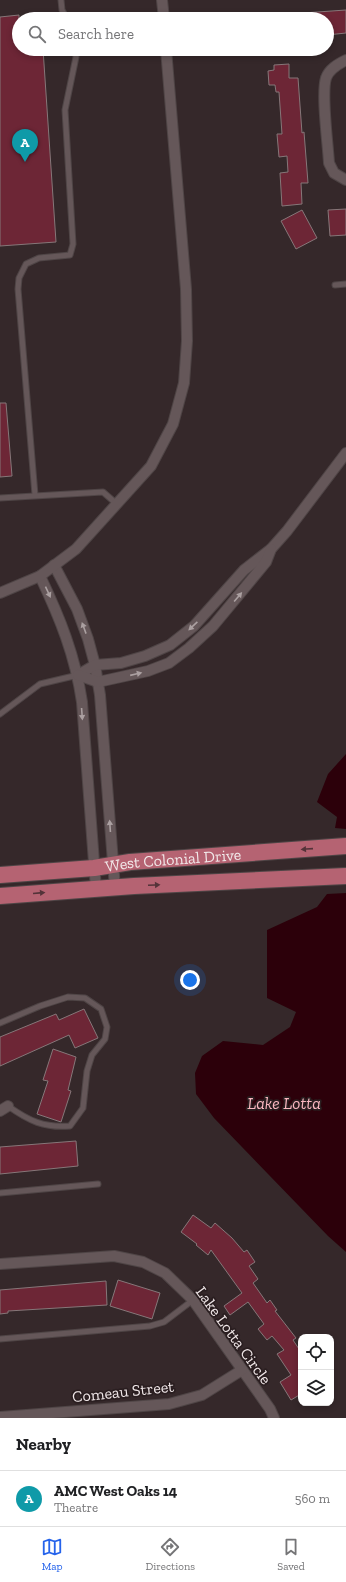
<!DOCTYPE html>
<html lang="en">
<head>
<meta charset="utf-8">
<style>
	body { margin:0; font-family:"Zilla Slab",serif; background:#f2f2f2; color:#202124 }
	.controls { position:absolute; right:12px; bottom:12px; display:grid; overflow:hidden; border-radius:8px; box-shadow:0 2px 6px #0003 }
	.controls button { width:36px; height:36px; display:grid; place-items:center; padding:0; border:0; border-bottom:1px solid #e0e0e0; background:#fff; color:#202124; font:20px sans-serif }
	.you { position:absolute; left:190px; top:980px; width:14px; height:14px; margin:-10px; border:3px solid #fff; border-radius:50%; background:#1a73e8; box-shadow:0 0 0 6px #1a73e833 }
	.badge { display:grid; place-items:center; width:26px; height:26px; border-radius:50%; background:#2563eb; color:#fff; font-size:13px; font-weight:700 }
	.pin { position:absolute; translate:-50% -33px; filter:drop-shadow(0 1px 2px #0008) }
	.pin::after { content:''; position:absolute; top:21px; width:14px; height:12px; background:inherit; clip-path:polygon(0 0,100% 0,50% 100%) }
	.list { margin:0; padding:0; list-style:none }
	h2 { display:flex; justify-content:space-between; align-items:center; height:52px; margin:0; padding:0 16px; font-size:17px }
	h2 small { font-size:13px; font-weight:400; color:#757577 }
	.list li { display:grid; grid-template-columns:26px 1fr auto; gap:12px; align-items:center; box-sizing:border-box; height:56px; padding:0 16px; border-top:1px solid #e0e0e0 }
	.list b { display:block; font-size:15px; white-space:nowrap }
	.list p { margin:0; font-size:13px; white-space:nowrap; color:#757577 }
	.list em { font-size:13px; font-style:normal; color:#757577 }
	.icon { flex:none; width:22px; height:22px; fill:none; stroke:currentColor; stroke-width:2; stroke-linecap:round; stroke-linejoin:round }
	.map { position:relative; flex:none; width:346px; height:1418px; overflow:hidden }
	.search { position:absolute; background:#fff; box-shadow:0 2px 6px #0003; left:12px; right:12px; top:12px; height:44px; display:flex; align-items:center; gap:10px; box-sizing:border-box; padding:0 14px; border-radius:22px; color:#757577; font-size:15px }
	.sheet { height:108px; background:#fff }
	nav { display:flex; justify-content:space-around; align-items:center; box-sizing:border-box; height:56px; border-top:1px solid #e0e0e0; background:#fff; font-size:11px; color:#757577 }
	nav a { display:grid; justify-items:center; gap:2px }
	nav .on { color:#2563eb }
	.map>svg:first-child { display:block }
</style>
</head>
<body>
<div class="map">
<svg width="346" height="1418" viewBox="0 0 346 1418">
	<rect width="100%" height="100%" fill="#35282a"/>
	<g fill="#2c000a">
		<path d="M346 754V829L335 828 337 817 317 802 328 774Z"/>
		<path d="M346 893V1252L328 1236 214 1118 196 1094 195 1073 202 1056 223 1041 263 1045 290 1027 296 1012 267 998V930L317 907 327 894Z"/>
	</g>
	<g fill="#6d2636" stroke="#867779">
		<path d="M346 10V33L327 35V19H303V13Z"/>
		<path d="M19 15V49H43L56 242 0 246V17Z"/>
		<path d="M289 64V78H298L302 133 304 132 308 183H301L302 204 282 206 280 173 288 172 287 156 279 157 277 134H282L279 92H276L275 85H269L268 71 274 70V65Z"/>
		<path d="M346 209V235L330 236 328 210Z"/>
		<path d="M302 210 317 238 296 249 281 221Z"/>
		<path d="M0 403H6L12 476 0 477Z"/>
		<path d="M84 1009 98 1038 75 1048 69 1035 0 1066V1037L56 1014 59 1020Z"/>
		<path d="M53 1049 76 1057 68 1090 71 1091 61 1122 37 1114 48 1081 43 1080Z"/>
		<path d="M76 1141 78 1166 0 1174V1147Z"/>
		<path d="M193 1215 211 1228 215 1223 232 1238 244 1252 247 1250 255 1262 249 1266 258 1279 253 1283 267 1303 270 1300 277 1310 275 1311 296 1338 293 1340 301 1352V1394L291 1400 280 1382 291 1375 277 1354 284 1350 272 1336 267 1340 258 1329 264 1324 248 1302 230 1315 224 1306 242 1293 211 1250 208 1255 196 1245 197 1244 181 1232Z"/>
		<path d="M118 1280 160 1293 152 1319 110 1306Z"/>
		<path d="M106 1281 107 1305 8 1311V1313L0 1314V1290Z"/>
	</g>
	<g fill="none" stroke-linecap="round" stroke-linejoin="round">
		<defs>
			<g id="service">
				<path d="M61 0 62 10 67 19"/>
				<path d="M335 285 346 284"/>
				<path d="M35 495 18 289 19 278 26 264 39 258 70 255 73 244 65 110 76 57 75 49"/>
				<path d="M0 498 103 492 118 505"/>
				<path d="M0 714 40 684 78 675"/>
				<path d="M0 1023 40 1006 68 997 85 998 101 1009 107 1027 105 1039 92 1055 87 1071 83 1108 70 1126C44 1128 29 1121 8 1106"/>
				<path d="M0 1193 98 1184"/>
				<path d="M0 1339 150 1326 164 1322 193 1300"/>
			</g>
			<g id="minor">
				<path d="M162 0 164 19"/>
				<path d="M346 60C338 64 329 69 326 78 321 94 328 144 329 163L334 173 346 180"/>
				<path d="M54 565 77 609 88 639 95 665 100 695 115 888"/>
				<path d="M40 576C60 618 75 655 82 702L96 889"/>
				<path d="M0 593 40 576 76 549 151 466 173 424 184 383 187 341 186 289 166 49"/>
				<path d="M78 675 95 665 121 663 145 656 170 645 194 626 244 570 271 549 287 531 346 453"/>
				<path d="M78 675 98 682 148 671 169 663 189 648 213 626 266 562 271 549"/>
				<path d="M0 1111 8 1106"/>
				<path d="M0 1264 114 1256 143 1262 165 1273 193 1300 270 1409 274 1418"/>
				<path d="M0 1417 169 1404 202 1395 242 1370"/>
			</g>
			<g id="trunk">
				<path id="s1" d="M0 875 94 868 130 862 346 846"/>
				<path d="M0 896 134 886 346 876"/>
			</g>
		</defs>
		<use href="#service" stroke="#4f4546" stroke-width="7"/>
		<use href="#minor" stroke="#4f4546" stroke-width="12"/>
		<use href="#trunk" stroke="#4f4546" stroke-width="18"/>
		<use href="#service" stroke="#655759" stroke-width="5"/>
		<use href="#minor" stroke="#655759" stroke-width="10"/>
		<use href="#trunk" stroke="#b56372" stroke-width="16"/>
	</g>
	<defs><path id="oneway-solid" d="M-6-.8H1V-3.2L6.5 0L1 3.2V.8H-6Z"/></defs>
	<g fill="#aba0a1">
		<use href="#oneway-solid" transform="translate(48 592) rotate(65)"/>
		<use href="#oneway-solid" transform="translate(238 597) rotate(-50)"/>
		<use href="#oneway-solid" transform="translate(193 626) rotate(137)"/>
		<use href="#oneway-solid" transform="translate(84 628) rotate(-110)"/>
		<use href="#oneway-solid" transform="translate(136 674) rotate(-13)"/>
		<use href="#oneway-solid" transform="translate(82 714) rotate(86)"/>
		<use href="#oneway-solid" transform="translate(110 826) rotate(-94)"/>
	</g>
	<g fill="#543339">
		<use href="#oneway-solid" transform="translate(307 849) rotate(176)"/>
		<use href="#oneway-solid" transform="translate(154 885) rotate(-3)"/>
		<use href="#oneway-solid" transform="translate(39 893) rotate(-5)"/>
	</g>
	<g text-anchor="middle" stroke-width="3.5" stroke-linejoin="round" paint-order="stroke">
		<g font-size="16" fill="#f1e8e9" stroke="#2a1e20">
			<text dy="6" stroke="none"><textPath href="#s1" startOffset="174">West Colonial Drive</textPath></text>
			<text transform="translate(234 1335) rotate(54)" y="6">Lake Lotta Circle</text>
			<text transform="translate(123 1391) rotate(-6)" y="6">Comeau Street</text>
		</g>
		<g font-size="17" font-style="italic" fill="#fab7c0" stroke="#2a1e20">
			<text x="284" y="1109">Lake Lotta</text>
		</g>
	</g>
</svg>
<div class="controls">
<button><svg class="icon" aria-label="locate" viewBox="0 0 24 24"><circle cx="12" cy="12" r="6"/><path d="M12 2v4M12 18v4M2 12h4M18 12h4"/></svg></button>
<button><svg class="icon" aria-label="layers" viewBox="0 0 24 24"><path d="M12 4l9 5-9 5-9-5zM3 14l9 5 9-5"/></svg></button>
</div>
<div class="you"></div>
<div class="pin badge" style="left:25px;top:162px;background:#0f9aa8">A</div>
<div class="search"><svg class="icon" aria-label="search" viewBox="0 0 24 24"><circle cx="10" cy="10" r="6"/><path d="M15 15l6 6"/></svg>Search here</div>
</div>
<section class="sheet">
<h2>Nearby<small></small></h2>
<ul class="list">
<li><span class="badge" style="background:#0f9aa8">A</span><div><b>AMC West Oaks 14</b><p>Theatre</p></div><em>560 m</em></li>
</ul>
</section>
<nav>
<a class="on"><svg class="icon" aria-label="map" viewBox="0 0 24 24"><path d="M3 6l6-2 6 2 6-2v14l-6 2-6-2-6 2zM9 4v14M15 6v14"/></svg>Map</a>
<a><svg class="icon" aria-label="directions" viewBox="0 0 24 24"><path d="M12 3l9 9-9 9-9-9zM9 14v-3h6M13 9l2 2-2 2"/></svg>Directions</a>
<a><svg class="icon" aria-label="saved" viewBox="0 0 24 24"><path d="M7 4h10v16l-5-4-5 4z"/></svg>Saved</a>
</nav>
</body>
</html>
